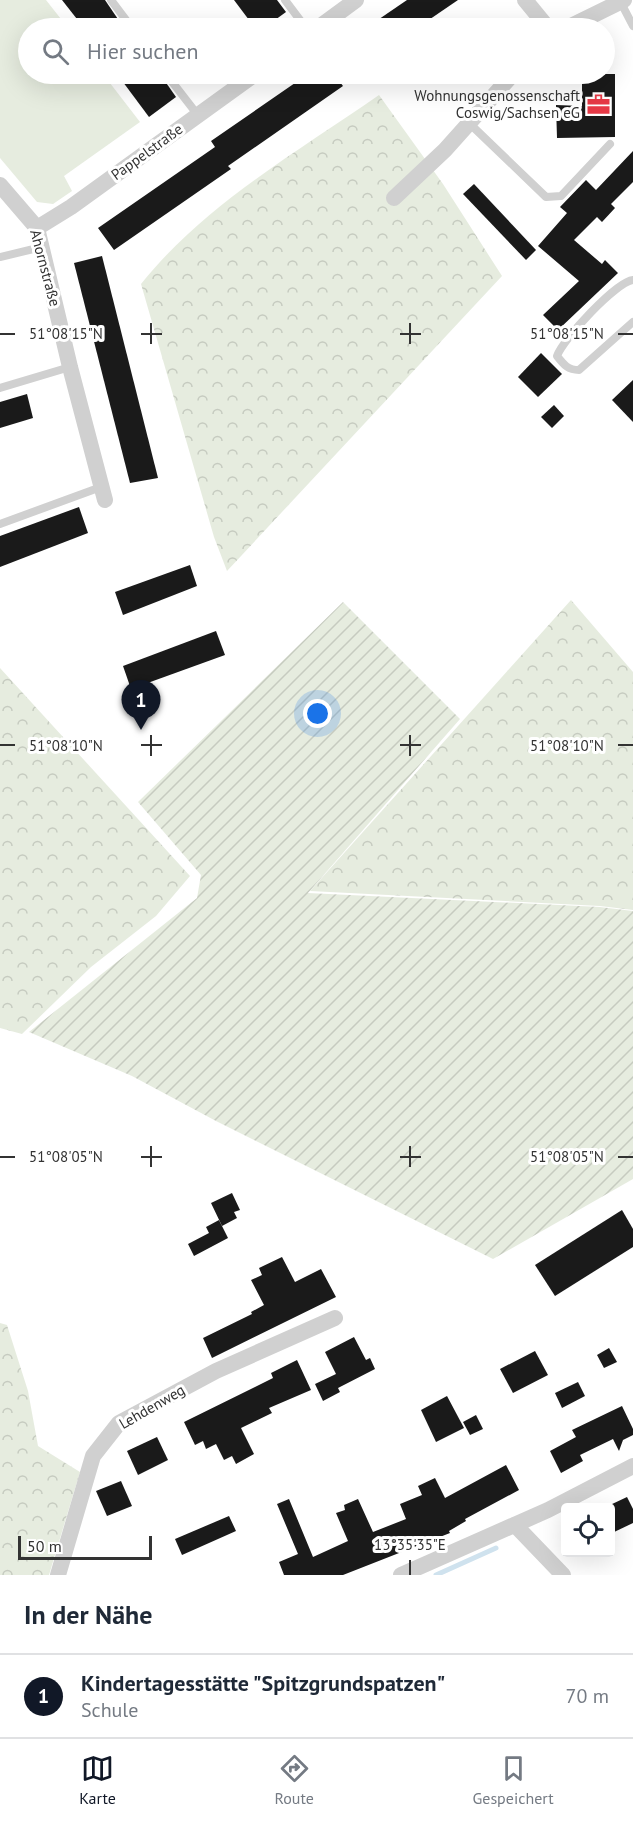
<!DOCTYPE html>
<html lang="de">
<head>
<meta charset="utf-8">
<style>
	body { margin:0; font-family:"PT Sans",sans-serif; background:#f2f2f3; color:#1f2937 }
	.controls { position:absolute; right:18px; bottom:18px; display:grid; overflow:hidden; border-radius:6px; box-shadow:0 6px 24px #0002 }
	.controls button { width:54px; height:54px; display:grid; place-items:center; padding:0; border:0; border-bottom:2px solid #e0e1e3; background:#fff; color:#1f2937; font:30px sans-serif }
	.scale { position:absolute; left:18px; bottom:15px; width:134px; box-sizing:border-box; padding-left:6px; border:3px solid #333; border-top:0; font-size:16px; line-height:21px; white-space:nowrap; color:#333; -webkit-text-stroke:4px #fff; paint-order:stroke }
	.you { position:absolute; left:318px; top:714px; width:21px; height:21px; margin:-15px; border:4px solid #fff; border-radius:50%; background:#1a73e8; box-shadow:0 0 0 9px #1a73e833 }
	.badge { display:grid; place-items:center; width:39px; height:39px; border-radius:50%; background:#111827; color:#fff; font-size:20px; font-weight:700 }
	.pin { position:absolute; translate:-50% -50px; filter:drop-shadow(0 2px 3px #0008) }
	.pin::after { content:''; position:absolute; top:32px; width:21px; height:18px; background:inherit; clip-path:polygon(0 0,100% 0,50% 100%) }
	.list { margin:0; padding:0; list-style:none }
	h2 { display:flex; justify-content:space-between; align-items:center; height:78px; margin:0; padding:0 24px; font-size:26px }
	h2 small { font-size:20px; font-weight:400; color:#747a83 }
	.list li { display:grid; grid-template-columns:39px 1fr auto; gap:18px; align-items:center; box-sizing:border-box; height:84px; padding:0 24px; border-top:2px solid #e0e1e3 }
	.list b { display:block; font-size:22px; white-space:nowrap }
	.list p { margin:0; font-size:20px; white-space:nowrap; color:#747a83 }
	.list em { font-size:20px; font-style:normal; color:#747a83 }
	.icon { flex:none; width:33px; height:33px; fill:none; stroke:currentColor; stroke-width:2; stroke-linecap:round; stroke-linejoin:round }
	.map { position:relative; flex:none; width:633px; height:1575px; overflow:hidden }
	.search { position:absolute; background:#fff; box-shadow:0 6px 24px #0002; left:18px; right:18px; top:18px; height:66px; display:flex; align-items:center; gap:15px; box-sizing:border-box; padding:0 21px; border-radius:33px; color:#747a83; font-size:22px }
	.sheet { height:162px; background:#fff }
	nav { display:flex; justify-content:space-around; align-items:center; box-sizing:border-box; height:84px; border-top:2px solid #e0e1e3; background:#fff; font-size:16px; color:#747a83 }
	nav a { display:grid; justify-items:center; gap:3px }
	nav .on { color:#111827 }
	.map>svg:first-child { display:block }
</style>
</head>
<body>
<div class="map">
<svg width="633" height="1575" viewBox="0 0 633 1575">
	<defs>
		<pattern id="forest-crowns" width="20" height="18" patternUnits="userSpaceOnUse" patternTransform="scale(1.5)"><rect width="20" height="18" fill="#e6ecdf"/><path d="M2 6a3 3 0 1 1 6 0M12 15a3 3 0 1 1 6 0" fill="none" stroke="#c6cbc0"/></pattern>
		<pattern id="garden-furrows" width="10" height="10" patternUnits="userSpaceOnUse" patternTransform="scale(1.5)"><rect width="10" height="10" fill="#e6ecdf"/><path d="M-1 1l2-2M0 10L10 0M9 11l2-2" fill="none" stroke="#c6cbc0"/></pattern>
	</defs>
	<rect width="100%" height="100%" fill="#fff"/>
	<g fill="url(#forest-crowns)">
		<path d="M379 95 443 184 502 276 227 571 214 537 141 284C205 204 296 153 379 95Z"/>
		<path d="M571 600 633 672V910L600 906 310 891Z"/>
		<path d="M0 668 190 876 156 916 91 967 22 1034 0 1028Z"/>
		<path d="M0 1323 7 1325 28 1391 38 1446 80 1472 49 1575H0Z"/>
	</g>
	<path fill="#e6ecdf" d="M0 0H46L68 28H28V74H103L140 122 64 176 72 191 53 204 37 202 0 158Z"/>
	<path fill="url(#garden-furrows)" d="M343 602 460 719 308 893 600 907 633 911V1179L493 1259 216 1121 132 1076 29 1032 197 898 201 875 138 802Z"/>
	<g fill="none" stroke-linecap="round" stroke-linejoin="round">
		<path stroke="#cfe2ee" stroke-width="5" d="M436 1575 496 1548"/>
	</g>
	<g fill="#1a1a1a">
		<path d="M62 0H105L124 28H84Z"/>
		<path d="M234 0H277L286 12 264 28H255Z"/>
		<path d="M407 0H458L417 28H366Z"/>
		<path d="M117 74H160L176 97 149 117Z"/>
		<path d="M308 74H352L340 82 343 86 228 166 231 169 114 250 98 228 215 147 211 141Z"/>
		<path d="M582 74H615V137L557 138 556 105 582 106Z"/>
		<path d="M633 151V182L611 204 615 208 602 222 597 217 574 240 602 264 605 260 618 273 558 330 543 315 579 281 538 246 567 213 560 207 586 180 596 190Z"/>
		<path d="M474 184 536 250 526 260 463 194Z"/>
		<path d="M102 256 158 478 130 483 74 263Z"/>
		<path d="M541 353 562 374 538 397 518 377Z"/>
		<path d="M633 380V422L612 400Z"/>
		<path d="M27 394 33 418 0 428V402Z"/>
		<path d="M554 405 564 416 552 428 541 417Z"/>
		<path d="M79 507 88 533 0 567V536Z"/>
		<path d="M190 565 197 586 123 615 115 592Z"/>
		<path d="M216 631 225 655 131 689 123 666Z"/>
		<path d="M232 1193 240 1210 234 1212 237 1218 222 1226 211 1203Z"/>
		<path d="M622 1210 633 1229V1247L555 1296 535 1265Z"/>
		<path d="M219 1220 228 1238 194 1256 188 1244 209 1233 206 1227Z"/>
		<path d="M282 1257 295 1282 321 1269 336 1297 212 1358 203 1338 252 1314 251 1312 264 1305 251 1280 262 1275 259 1268Z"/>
		<path d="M354 1337 366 1360 370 1358 375 1369 338 1388 340 1392 323 1401 315 1384 336 1374 325 1352Z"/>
		<path d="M609 1348 617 1362 604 1368 597 1355Z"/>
		<path d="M535 1351 548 1375 513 1393 500 1369Z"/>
		<path d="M297 1360 311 1390 269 1408 272 1413 241 1428 254 1454 236 1464 232 1456 224 1460 216 1444 206 1449 203 1441 195 1445 184 1422 273 1378 271 1373Z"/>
		<path d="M578 1382 585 1396 562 1408 555 1393Z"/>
		<path d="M447 1396 464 1428 436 1442 421 1410Z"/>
		<path d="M622 1406 633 1429V1435L623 1440 619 1451 613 1439 580 1455 583 1461 561 1473 550 1451 576 1437 572 1430Z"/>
		<path d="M476 1415 483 1429 470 1435 463 1422Z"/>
		<path d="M157 1437 168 1460 138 1475 127 1451Z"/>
		<path d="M506 1465 519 1490 465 1519 466 1521 449 1531 450 1533 343 1575H284L279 1562 298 1554 277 1504 289 1499 313 1557 348 1541 336 1513 345 1510 344 1505 358 1499 373 1532 406 1519 400 1504 422 1495 418 1486 435 1478 445 1498Z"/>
		<path d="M121 1481 132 1506 107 1516 96 1491Z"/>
		<path d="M627 1497 633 1509V1523L610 1534V1505Z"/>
		<path d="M229 1516 236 1531 182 1555 175 1539Z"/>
	</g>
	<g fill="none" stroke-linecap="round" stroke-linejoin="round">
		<g stroke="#d0d0d0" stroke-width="8">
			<path d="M111 0 132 28"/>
			<path d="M285 0 306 28"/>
			<path d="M620 1 633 26"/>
			<path d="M166 74 197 114"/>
			<path d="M469 123 546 197 561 196 610 144"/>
			<path d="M0 257 42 247"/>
			<path d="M633 280C616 282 563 339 557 356 564 365 568 370 579 370L633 322"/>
			<path d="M0 388 70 367"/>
			<path d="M0 524 101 487"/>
		</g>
		<g stroke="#d0d0d0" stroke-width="16">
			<path d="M525 0 548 28"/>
			<path d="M318 28 356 0"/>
			<path d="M567 28 624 0"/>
			<path d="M0 185 37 228 70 367 105 500"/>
			<path d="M394 198 445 150 513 74"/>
			<path d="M37 228 71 207 255 74"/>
			<path d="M515 1525 563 1575"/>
			<path d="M58 1575 93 1456 119 1423 216 1371 335 1318"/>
			<path d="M401 1575 548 1510 633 1466"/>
		</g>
	</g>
	<path fill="none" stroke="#333" stroke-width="2" d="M151 323V344M410 323V344M0 334H15M141 334H162M400 334H421M618 334H633M151 735V756M410 735V756M0 745H15M141 745H162M400 745H421M618 745H633M151 1146V1167M410 1146V1167M0 1157H15M141 1157H162M400 1157H421M618 1157H633M410 1560V1575"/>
	<defs>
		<symbol id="office-bare" viewBox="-9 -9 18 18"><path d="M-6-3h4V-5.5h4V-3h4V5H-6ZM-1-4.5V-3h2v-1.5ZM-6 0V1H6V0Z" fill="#e63946" stroke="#fff" stroke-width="2.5" paint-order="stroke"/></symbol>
	</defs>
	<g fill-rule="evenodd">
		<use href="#office-bare" x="582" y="88" width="33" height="33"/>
	</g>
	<g text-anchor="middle" stroke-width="6" stroke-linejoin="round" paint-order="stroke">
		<g font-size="15" fill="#333" stroke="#fff" text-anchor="end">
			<text x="580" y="101">Wohnungsgenossenschaft<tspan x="580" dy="17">Coswig/Sachsen eG</tspan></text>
		</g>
		<g font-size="15" fill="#333" stroke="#fff">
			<text transform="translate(147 152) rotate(-36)" y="5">Pappelstraße</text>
			<text transform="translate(45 268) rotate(75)" y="5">Ahornstraße</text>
			<text transform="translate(152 1407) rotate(-30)" y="5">Lehdenweg</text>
		</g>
	</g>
	<g font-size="15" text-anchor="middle" fill="#333" stroke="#fff" stroke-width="6" stroke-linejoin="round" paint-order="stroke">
		<text x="66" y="339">51°08'15"N</text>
		<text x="567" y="339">51°08'15"N</text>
		<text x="66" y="751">51°08'10"N</text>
		<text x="567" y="751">51°08'10"N</text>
		<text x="66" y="1162">51°08'05"N</text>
		<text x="567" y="1162">51°08'05"N</text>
		<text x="410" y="1550">13°35'35"E</text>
	</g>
</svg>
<div class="controls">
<button><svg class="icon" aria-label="locate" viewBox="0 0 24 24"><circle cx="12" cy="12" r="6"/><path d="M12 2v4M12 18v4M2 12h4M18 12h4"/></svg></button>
</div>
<div class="scale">50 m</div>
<div class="you"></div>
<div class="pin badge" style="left:141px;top:730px">1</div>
<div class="search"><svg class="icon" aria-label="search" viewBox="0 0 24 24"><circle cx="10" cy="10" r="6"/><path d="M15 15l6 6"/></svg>Hier suchen</div>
</div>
<section class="sheet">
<h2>In der Nähe<small></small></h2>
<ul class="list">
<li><span class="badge">1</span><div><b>Kindertagesstätte &quot;Spitzgrundspatzen&quot;</b><p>Schule</p></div><em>70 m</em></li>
</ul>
</section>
<nav>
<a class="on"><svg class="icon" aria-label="map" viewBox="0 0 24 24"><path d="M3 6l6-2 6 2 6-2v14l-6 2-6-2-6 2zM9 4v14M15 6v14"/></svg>Karte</a>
<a><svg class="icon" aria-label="directions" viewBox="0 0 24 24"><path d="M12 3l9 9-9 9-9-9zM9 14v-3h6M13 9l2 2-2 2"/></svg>Route</a>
<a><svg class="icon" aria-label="saved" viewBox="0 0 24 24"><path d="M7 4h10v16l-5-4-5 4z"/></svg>Gespeichert</a>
</nav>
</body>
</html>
